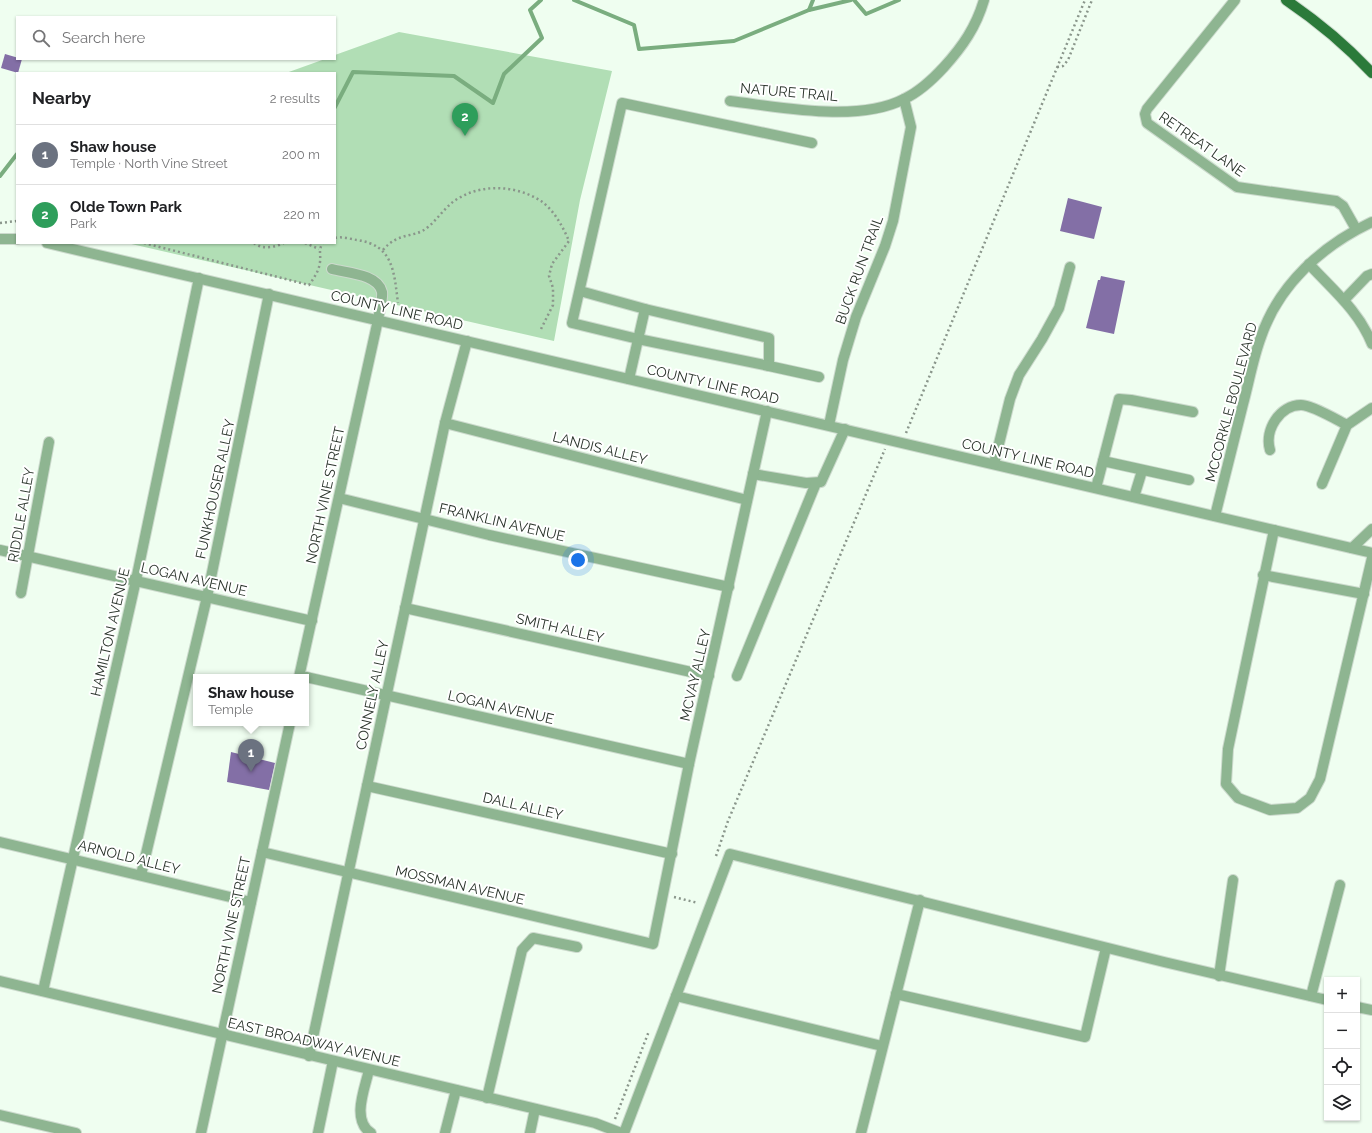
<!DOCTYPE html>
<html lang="en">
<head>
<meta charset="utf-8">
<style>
	body { margin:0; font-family:Raleway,sans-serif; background:#f2f2f2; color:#202124 }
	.controls { position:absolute; right:12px; bottom:12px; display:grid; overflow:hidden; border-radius:0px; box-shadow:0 1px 3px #0004 }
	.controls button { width:36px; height:36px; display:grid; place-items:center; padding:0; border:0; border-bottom:1px solid #e0e0e0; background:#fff; color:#202124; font:20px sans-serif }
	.you { position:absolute; left:578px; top:560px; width:14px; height:14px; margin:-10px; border:3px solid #fff; border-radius:50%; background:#1a73e8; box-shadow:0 0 0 6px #1a73e833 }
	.badge { display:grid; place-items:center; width:26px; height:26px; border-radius:50%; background:#7c3aed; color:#fff; font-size:13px; font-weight:700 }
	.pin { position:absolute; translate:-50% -33px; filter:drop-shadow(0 1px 2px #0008) }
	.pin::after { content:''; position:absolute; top:21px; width:14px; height:12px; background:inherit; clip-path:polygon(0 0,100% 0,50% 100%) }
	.popup { position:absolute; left:193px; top:674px; width:116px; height:52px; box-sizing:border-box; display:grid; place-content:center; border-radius:0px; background:#fff; filter:drop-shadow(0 1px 3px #0005); font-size:13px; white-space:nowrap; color:#757577 }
	.popup b { font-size:15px; color:#202124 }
	.popup::after { content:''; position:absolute; left:50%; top:100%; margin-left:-8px; border:8px solid transparent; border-top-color:#fff }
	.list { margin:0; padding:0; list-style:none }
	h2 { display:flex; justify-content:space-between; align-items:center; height:52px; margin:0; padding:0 16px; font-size:17px }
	h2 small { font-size:13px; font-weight:400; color:#757577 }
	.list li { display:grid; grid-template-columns:26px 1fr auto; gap:12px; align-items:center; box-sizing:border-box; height:60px; padding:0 16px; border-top:1px solid #e0e0e0 }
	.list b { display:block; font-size:15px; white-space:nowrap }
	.list p { margin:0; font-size:13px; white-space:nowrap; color:#757577 }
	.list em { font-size:13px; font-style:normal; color:#757577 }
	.icon { flex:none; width:22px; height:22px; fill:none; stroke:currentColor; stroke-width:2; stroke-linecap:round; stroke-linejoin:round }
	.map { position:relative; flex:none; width:1372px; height:1133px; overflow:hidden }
	.search { position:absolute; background:#fff; box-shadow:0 1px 3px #0004; left:16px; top:16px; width:320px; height:44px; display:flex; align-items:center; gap:10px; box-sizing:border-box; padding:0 14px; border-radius:0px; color:#757577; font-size:15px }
	.panel { position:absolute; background:#fff; box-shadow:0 1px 3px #0004; left:16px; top:72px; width:320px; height:172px; border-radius:0px }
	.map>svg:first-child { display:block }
</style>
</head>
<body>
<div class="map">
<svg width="1372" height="1133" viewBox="0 0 1372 1133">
	<rect width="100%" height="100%" fill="#effef0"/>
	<path fill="#b1deb5" d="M399 32 612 71 580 200 554 341 127 243H335V73H286L325 59H335V55Z"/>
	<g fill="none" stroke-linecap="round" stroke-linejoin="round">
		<g stroke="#7aad7f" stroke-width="4">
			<path d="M574 0 634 25 639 49 734 41 809 10 813 0"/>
			<path d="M854 0 866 14 899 0"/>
			<path d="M809 10 851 0"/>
			<path d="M335 107 353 72 454 76 493 103 504 74 542 38 530 10 541 0"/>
			<path d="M0 176 17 154"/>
		</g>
	</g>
	<g fill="#836fa6">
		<path d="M5 54 22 59 18 73 1 68Z"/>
		<path d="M1068 198 1102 207 1094 239 1060 231Z"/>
		<path d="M1101 276 1125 281 1114 334 1086 328 1098 280H1100Z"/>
		<path d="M231 752 275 763 269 790 227 782Z"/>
	</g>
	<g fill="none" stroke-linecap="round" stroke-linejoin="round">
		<defs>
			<g id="minor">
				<path d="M1235 0 1147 109 1145 114 1147 123 1237 187 1336 201 1343 206 1356 229"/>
				<path d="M730 101C780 107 858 123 904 99 919 92 933 79 944 67 963 46 976 27 984 0"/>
				<path d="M0 239H17"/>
				<path d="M47 243 1372 553"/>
				<path d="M1309 264C1332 289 1359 311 1372 344"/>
				<path d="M580 291 645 309 769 338V366L819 377"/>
				<path d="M1344 300 1367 276 1372 274"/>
				<path d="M769 366 638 339 572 323 622 103 812 143"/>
				<path d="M629 379 645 309"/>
				<path d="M445 423 747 500"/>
				<path d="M829 425 843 360 856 317 885 246 893 221 911 127 904 99"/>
				<path d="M1270 450C1264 430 1280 405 1301 405 1312 405 1337 420 1347 425"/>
				<path d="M1103 461 1119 399 1131 400 1193 412"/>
				<path d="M994 464 1010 399 1019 375 1042 339 1059 308 1070 267"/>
				<path d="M753 474 806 483 821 482 845 429"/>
				<path d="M1322 484 1347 425 1372 408"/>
				<path d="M1096 488 1103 461 1189 480"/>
				<path d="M1134 497 1142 471"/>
				<path d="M339 498 489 535 729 587"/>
				<path d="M1215 516C1224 479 1234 441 1243 404 1249 382 1253 358 1261 337 1279 284 1323 245 1372 222"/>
				<path d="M1274 530 1228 749 1226 784 1238 798 1270 810 1297 808 1310 798 1320 779 1372 558"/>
				<path d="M1352 548 1372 529"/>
				<path d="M0 550 312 621"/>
				<path d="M1263 575 1364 594"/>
				<path d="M21 593 49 442"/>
				<path d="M405 608 709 676"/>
				<path d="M737 676 816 483"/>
				<path d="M299 677 378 320C379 312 383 299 382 292 378 274 347 273 332 269"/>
				<path d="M306 677 689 764"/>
				<path d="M367 786 672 854"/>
				<path d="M0 842 251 902"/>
				<path d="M262 852 653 944 689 764 767 411"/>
				<path d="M141 875 207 597 269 294"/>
				<path d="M1219 976 1233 880"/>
				<path d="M0 981 595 1123 621 1133"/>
				<path d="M43 991 136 580 199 278"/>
				<path d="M896 994 1085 1037 1106 948"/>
				<path d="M676 996 882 1046"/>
				<path d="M1311 996 1340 885"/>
				<path d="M1357 1007 1372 1010"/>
				<path d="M309 1056 445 423 467 341"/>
				<path d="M369 1070C365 1088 351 1120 371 1133"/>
				<path d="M487 1098 522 950 533 938 577 947"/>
				<path d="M0 1115 76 1133"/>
				<path d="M201 1133 290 723"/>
				<path d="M318 1133 333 1061"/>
				<path d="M445 1133 456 1090"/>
				<path d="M530 1133 535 1109"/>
				<path d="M624 1133 730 854 1164 962 1327 1000"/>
				<path d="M861 1133 920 900"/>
			</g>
			<path id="major" d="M1286 0C1317 21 1346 45 1372 73"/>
		</defs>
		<use href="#minor" stroke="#ccdacd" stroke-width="12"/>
		<use href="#major" stroke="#ccdacd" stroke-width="12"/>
		<g stroke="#8a968b" stroke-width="2.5" stroke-dasharray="2 3" stroke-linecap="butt">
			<path d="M1057 67 1063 66 1068 60 1092 0"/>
			<path d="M0 223 17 221"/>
			<path d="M335 238C342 236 350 239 357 240 394 245 394 273 398 303"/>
			<path d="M144 243 309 285C314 278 319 271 320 262 321 254 318 250 323 243"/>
			<path d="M254 243C262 250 276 247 284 243"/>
			<path d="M305 243 319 249"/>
			<path d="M383 250C399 231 414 239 428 227 439 218 446 205 459 198 484 183 518 186 541 201 554 210 563 227 569 241L552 264 549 276 553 288V305L541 329"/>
			<path d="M906 433 1085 0"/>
			<path d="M716 856 728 821 885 449"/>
			<path d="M674 897 698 903"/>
			<path d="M615 1119 649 1031"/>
		</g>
		<use href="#minor" stroke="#8eb591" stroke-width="10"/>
		<use href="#major" stroke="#2b7a3a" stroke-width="10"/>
	</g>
	<g text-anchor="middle" stroke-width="4" stroke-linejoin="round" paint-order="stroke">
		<g font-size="14" fill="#2a342b" stroke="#fff">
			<text transform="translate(789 92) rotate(5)" y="5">NATURE TRAIL</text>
			<text transform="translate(1202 144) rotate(35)" y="5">RETREAT LANE</text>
			<text transform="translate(859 270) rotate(-70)" y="5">BUCK RUN TRAIL</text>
			<text transform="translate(397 310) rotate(13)" y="5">COUNTY LINE ROAD</text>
			<text transform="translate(713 384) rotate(13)" y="5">COUNTY LINE ROAD</text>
			<text transform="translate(1231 402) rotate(-75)" y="5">MCCORKLE BOULEVARD</text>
			<text transform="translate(600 448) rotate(14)" y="5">LANDIS ALLEY</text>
			<text transform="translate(1028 458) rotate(13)" y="5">COUNTY LINE ROAD</text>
			<text transform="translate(215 489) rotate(-78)" y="5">FUNKHOUSER ALLEY</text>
			<text transform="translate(325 495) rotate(-78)" y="5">NORTH VINE STREET</text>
			<text transform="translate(21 515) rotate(-80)" y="5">RIDDLE ALLEY</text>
			<text transform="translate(502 522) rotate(13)" y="5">FRANKLIN AVENUE</text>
			<text transform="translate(194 579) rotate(13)" y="5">LOGAN AVENUE</text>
			<text transform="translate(560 628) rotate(13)" y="5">SMITH ALLEY</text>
			<text transform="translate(110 632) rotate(-77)" y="5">HAMILTON AVENUE</text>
			<text transform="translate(695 675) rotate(-77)" y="5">MCVAY ALLEY</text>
			<text transform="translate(372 695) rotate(-78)" y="5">CONNELY ALLEY</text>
			<text transform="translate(501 707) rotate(13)" y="5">LOGAN AVENUE</text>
			<text transform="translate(523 806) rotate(13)" y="5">DALL ALLEY</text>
			<text transform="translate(129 857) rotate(14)" y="5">ARNOLD ALLEY</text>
			<text transform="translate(460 885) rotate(13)" y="5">MOSSMAN AVENUE</text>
			<text transform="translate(231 925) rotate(-78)" y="5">NORTH VINE STREET</text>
			<text transform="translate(314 1042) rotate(13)" y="5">EAST BROADWAY AVENUE</text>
		</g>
	</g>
</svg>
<div class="controls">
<button>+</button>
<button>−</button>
<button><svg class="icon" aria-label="locate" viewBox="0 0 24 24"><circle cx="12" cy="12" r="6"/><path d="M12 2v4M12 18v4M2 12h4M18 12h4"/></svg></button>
<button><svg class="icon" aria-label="layers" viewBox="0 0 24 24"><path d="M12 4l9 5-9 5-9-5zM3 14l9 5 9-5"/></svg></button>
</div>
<div class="you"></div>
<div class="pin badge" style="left:251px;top:772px;background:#6b7280">1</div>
<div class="popup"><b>Shaw house</b>Temple</div>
<div class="pin badge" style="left:465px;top:136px;background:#2e9e5b">2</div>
<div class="search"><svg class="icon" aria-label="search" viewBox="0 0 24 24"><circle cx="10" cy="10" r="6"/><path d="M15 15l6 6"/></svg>Search here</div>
<section class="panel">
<h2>Nearby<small>2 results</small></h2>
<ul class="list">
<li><span class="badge" style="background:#6b7280">1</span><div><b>Shaw house</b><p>Temple · North Vine Street</p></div><em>200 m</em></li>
<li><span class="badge" style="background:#2e9e5b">2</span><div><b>Olde Town Park</b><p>Park</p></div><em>220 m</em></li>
</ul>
</section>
</div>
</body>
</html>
